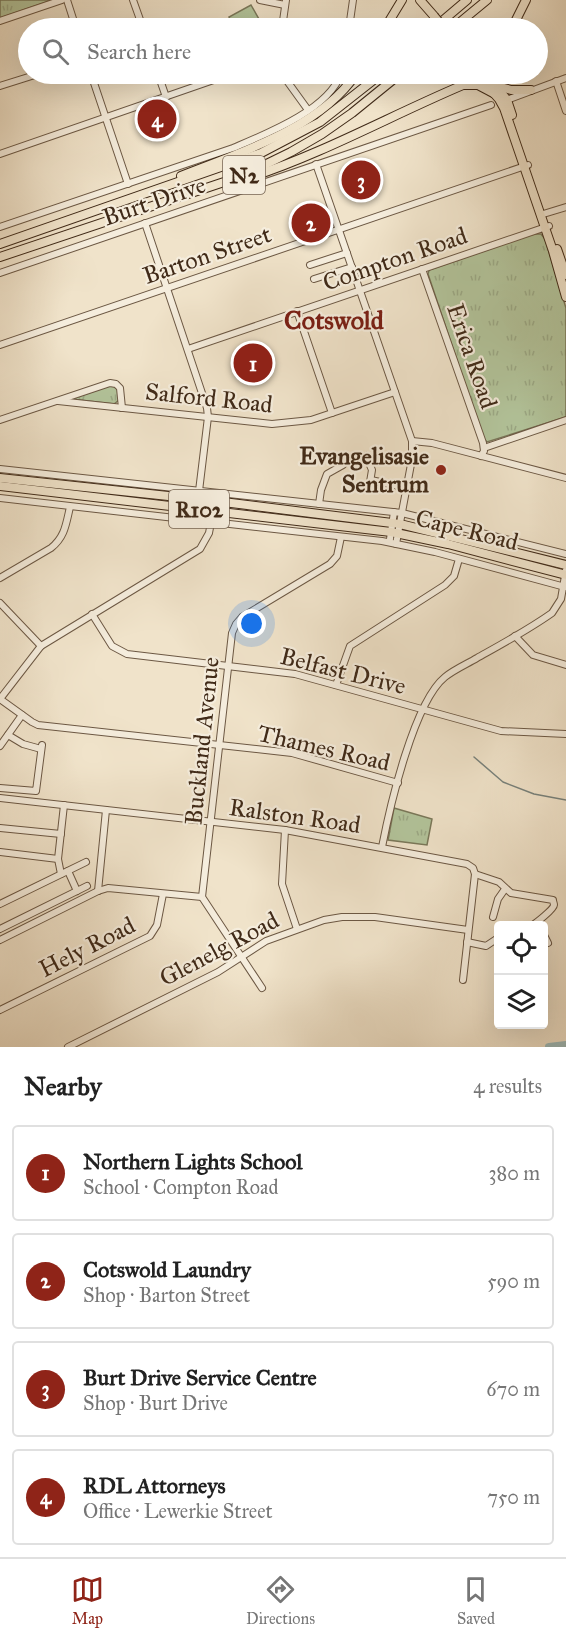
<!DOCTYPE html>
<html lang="en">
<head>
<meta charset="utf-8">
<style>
	body { margin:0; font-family:"IM FELL Great Primer",serif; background:#f2f2f2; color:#222 }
	.controls { position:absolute; right:18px; bottom:18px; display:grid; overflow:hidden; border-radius:6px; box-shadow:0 6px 24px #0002 }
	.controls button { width:54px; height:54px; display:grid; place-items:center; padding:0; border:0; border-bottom:2px solid #e0e0e0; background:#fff; color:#222; font:30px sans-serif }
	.you { position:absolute; left:252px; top:624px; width:21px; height:21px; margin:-15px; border:4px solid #fff; border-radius:50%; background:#1a73e8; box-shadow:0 0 0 9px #1a73e833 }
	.badge { display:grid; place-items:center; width:39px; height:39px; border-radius:50%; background:#8f2418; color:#fff; font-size:20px; font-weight:700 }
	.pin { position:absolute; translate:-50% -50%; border:3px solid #fff; box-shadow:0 2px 6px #0006 }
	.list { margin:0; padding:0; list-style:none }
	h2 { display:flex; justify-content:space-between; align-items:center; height:78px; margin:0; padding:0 24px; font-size:26px }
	h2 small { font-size:20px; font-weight:400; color:#767676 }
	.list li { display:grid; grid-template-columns:39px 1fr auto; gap:18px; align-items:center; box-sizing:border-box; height:96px; margin:0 12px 12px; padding:0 12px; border:2px solid #e0e0e0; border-radius:6px }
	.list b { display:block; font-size:22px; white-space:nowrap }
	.list p { margin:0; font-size:20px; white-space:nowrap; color:#767676 }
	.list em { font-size:20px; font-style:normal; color:#767676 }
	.icon { flex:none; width:33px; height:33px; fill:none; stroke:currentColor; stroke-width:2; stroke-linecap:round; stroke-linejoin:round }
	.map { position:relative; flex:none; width:566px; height:1047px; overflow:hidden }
	.search { position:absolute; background:#fff; box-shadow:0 6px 24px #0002; left:18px; right:18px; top:18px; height:66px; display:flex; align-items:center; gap:15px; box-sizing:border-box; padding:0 21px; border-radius:33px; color:#767676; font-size:22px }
	.sheet { height:510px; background:#fff }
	nav { display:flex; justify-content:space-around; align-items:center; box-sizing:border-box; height:84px; border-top:2px solid #e0e0e0; background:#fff; font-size:16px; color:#767676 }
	nav a { display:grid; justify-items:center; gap:3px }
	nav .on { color:#8f2418 }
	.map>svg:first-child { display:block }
</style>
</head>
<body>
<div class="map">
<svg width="566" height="1047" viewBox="0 0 566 1047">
	<defs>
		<pattern id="park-tufts" width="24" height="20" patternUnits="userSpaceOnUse" patternTransform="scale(1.5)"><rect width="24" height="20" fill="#b3c59c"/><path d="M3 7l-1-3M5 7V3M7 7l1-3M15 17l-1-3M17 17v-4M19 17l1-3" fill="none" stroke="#9ba986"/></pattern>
	</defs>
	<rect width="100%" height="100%" fill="#f0e3ca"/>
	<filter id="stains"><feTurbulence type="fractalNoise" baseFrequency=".00333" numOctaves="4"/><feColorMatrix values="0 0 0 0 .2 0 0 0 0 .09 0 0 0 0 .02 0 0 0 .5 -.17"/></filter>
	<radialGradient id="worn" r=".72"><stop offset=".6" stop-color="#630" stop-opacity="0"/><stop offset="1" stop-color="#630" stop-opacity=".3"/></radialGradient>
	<g fill="url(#park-tufts)" stroke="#7a785a" stroke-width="1.5">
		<path d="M0 0H52L0 18Z"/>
		<path d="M533 234H541L545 239 566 308V417L487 442 483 438 428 274 429 270Z"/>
		<path d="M112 385 118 390 119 400 114 404 71 399Z"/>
		<path d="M394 808 432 819 427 845 388 840Z"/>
	</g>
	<path fill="#b3c59c" stroke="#7a785a" stroke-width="1.5" d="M251 5 264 28H235L229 17Z"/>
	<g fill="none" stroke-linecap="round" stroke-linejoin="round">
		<path stroke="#78827c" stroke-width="1.5" d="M474 757 503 782 534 794 566 800"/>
		<path stroke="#9dbdbf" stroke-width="8" d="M549 1047 566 1045"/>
		<defs>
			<g id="minor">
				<path d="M67 0 76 28"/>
				<path d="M133 0 143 28"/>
				<path d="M260 0 285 5"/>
				<path d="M0 21 62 0"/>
				<path d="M282 28 286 0"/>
				<path d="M349 28 353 0"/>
				<path d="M91 74 128 184"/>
				<path d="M158 74 166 97"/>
				<path d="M282 74 308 110"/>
				<path d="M556 81 566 111"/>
				<path d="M0 86 38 74"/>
				<path d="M504 101 566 78"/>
				<path d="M0 154 231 74"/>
				<path d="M316 164 412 441V459L396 544"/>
				<path d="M540 215 566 207"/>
				<path d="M145 223 207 408 208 417 199 491"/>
				<path d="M0 227 233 148C266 134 328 110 341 74"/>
				<path d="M310 265 347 253"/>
				<path d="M422 269 483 443 484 451 481 456"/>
				<path d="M0 273 491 105"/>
				<path d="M314 279 352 267"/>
				<path d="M297 311 332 413"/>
				<path d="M0 345 528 165"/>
				<path d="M188 349 549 226"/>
				<path d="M58 401 272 424 311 420 395 392"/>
				<path d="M0 420 110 383 116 384 120 388 122 408"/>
				<path d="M412 441 432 443 566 478"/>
				<path d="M484 448 566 420"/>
				<path d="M366 456 372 470 369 488"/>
				<path d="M0 469 402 513 566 554"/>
				<path d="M371 480 407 488"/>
				<path d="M0 498 175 518"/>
				<path d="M319 504 321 490 327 474 343 465"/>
				<path d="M221 523 382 541 435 552 565 587"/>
				<path d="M390 539 394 512"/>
				<path d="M0 578 51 548C65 537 66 524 70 507"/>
				<path d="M0 603 41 646"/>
				<path d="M92 614 112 646 127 654 295 674 501 731 566 734"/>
				<path d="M515 636 533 655 566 665"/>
				<path d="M336 685 350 646 445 585 454 576 459 559"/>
				<path d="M0 699 32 722 38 725 292 753 398 783"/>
				<path d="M0 699 41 646 200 549 209 533 215 501"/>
				<path d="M8 735 23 744 41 749"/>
				<path d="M0 746 22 715"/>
				<path d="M0 788 36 791 42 745"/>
				<path d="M0 798 285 830 467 864 473 868 475 874 463 980"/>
				<path d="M0 828 61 834"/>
				<path d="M285 830 282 884 297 929"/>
				<path d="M382 847C390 806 414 702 445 677 455 669 467 664 477 658 502 644 528 630 552 613L561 599 566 570"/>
				<path d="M0 852 58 859"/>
				<path d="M68 871 77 891"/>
				<path d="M61 874 58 859 64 805"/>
				<path d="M475 874 499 882 511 893 553 900C553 902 554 903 554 905 554 909 535 924 531 926"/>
				<path d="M98 891 106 810"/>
				<path d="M0 904 86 862"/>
				<path d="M493 917 498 899 505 889"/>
				<path d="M0 929 87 886"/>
				<path d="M544 935 548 943"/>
				<path d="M0 940 98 891 108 888 202 897"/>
				<path d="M467 942 486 946 498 938"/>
				<path d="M262 988 202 897 232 633 236 624 242 617 330 564 337 556 341 537"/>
				<path d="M0 1010 150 936 157 925 163 894"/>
				<path d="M68 1047 218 972 266 941 324 920 342 917H375L468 930"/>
			</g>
			<g id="major">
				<path d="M420 0 434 16"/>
				<path d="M477 74 499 99 504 108 553 251 566 297"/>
				<path d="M486 74 507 100 512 115"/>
				<path d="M497 86 511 90H531"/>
				<path d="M557 249 566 275"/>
				<path d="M0 478 215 501 400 524 566 565"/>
				<path d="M0 486 391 532 448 544 566 575"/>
			</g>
			<g id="highway">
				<path d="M385 28 402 0"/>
				<path d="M434 28 467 0"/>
				<path d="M453 28 487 0"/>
				<path d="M512 28 526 0"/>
				<path d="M463 85H478L495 94"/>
				<path d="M181 176C239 153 320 128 356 74"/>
				<path d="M251 177C324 153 392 115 463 85L477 74"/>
				<path d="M0 244 261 153 320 122 381 74"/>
				<path d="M0 257 242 176 291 152 322 134 352 113 400 74"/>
			</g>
		</defs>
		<use href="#minor" stroke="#6c5844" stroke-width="8"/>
		<use href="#major" stroke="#402a18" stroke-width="10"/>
		<use href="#highway" stroke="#402a18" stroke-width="10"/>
		<use href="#minor" stroke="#f5eddd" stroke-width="6"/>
		<use href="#major" stroke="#f0e3ca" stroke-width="8"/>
		<use href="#highway" stroke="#f0e3ca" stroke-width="8"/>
		<defs>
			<path id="major-bridge" d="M434 16 444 28"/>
		</defs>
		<use href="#major-bridge" stroke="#402a18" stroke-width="10" stroke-linecap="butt"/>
		<use href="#major-bridge" stroke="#f0e3ca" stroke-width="8"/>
	</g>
	<circle fill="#8f2418" stroke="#f5eddd" stroke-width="2" cx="441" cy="470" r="6"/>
	<g text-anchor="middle" stroke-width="4.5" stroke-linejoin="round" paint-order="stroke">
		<g fill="#f5eddd" stroke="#766453" stroke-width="1.5">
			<rect x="223" y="156" width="42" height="38" rx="4.5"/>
			<rect x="169" y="490" width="60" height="38" rx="4.5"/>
		</g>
		<g font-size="22" font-weight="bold" fill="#402a18">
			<text x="244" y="183">N2</text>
			<text x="199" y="517">R102</text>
		</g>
		<g font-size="24" fill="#402a18" stroke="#f5eddd">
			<text transform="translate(154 201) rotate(-19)" y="8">Burt Drive</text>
			<text transform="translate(207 255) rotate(-19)" y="8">Barton Street</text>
			<text transform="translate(395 259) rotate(-19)" y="8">Compton Road</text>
			<text transform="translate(472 356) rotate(71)" y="8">Erica Road</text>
			<text transform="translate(209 398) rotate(6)" y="8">Salford Road</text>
			<text transform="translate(467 530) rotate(14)" y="8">Cape Road</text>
			<text transform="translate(343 671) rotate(14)" y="8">Belfast Drive</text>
			<text transform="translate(202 741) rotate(-84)" y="8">Buckland Avenue</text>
			<text transform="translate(324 748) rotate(13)" y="8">Thames Road</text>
			<text transform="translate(295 816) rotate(8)" y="8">Ralston Road</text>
			<text transform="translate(87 947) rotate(-27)" y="8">Hely Road</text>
			<text transform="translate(219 949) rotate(-28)" y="8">Glenelg Road</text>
		</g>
		<g font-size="24" font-weight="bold" fill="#402a18" stroke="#f5eddd" text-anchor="end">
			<text x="429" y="464">Evangelisasie<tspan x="429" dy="28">Sentrum</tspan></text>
		</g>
		<g font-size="26" font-weight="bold" fill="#7a1f14" stroke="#f5eddd">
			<text x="334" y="329">Cotswold</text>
		</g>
	</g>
	<rect width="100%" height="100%" filter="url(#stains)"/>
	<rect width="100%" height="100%" fill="url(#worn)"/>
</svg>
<div class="controls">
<button><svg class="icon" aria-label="locate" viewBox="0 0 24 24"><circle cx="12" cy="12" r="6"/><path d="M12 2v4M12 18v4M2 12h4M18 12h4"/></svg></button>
<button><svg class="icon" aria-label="layers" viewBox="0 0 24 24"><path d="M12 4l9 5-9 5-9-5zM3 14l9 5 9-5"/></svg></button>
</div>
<div class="you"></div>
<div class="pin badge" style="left:253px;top:363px">1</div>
<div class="pin badge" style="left:311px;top:223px">2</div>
<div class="pin badge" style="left:361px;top:180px">3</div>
<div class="pin badge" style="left:157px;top:119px">4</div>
<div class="search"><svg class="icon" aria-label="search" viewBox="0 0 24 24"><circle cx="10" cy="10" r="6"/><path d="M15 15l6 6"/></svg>Search here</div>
</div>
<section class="sheet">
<h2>Nearby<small>4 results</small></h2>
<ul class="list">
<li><span class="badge">1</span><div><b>Northern Lights School</b><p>School · Compton Road</p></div><em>380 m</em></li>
<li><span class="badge">2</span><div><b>Cotswold Laundry</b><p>Shop · Barton Street</p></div><em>590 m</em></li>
<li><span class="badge">3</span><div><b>Burt Drive Service Centre</b><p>Shop · Burt Drive</p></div><em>670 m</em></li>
<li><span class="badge">4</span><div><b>RDL Attorneys</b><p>Office · Lewerkie Street</p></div><em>750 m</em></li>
</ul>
</section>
<nav>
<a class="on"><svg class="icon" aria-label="map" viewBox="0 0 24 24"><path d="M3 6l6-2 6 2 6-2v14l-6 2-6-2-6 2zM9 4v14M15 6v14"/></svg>Map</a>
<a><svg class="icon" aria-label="directions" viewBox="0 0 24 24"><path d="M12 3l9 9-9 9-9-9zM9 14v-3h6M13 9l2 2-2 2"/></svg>Directions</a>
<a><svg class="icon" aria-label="saved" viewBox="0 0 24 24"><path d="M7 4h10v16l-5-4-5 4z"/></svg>Saved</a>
</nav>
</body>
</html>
